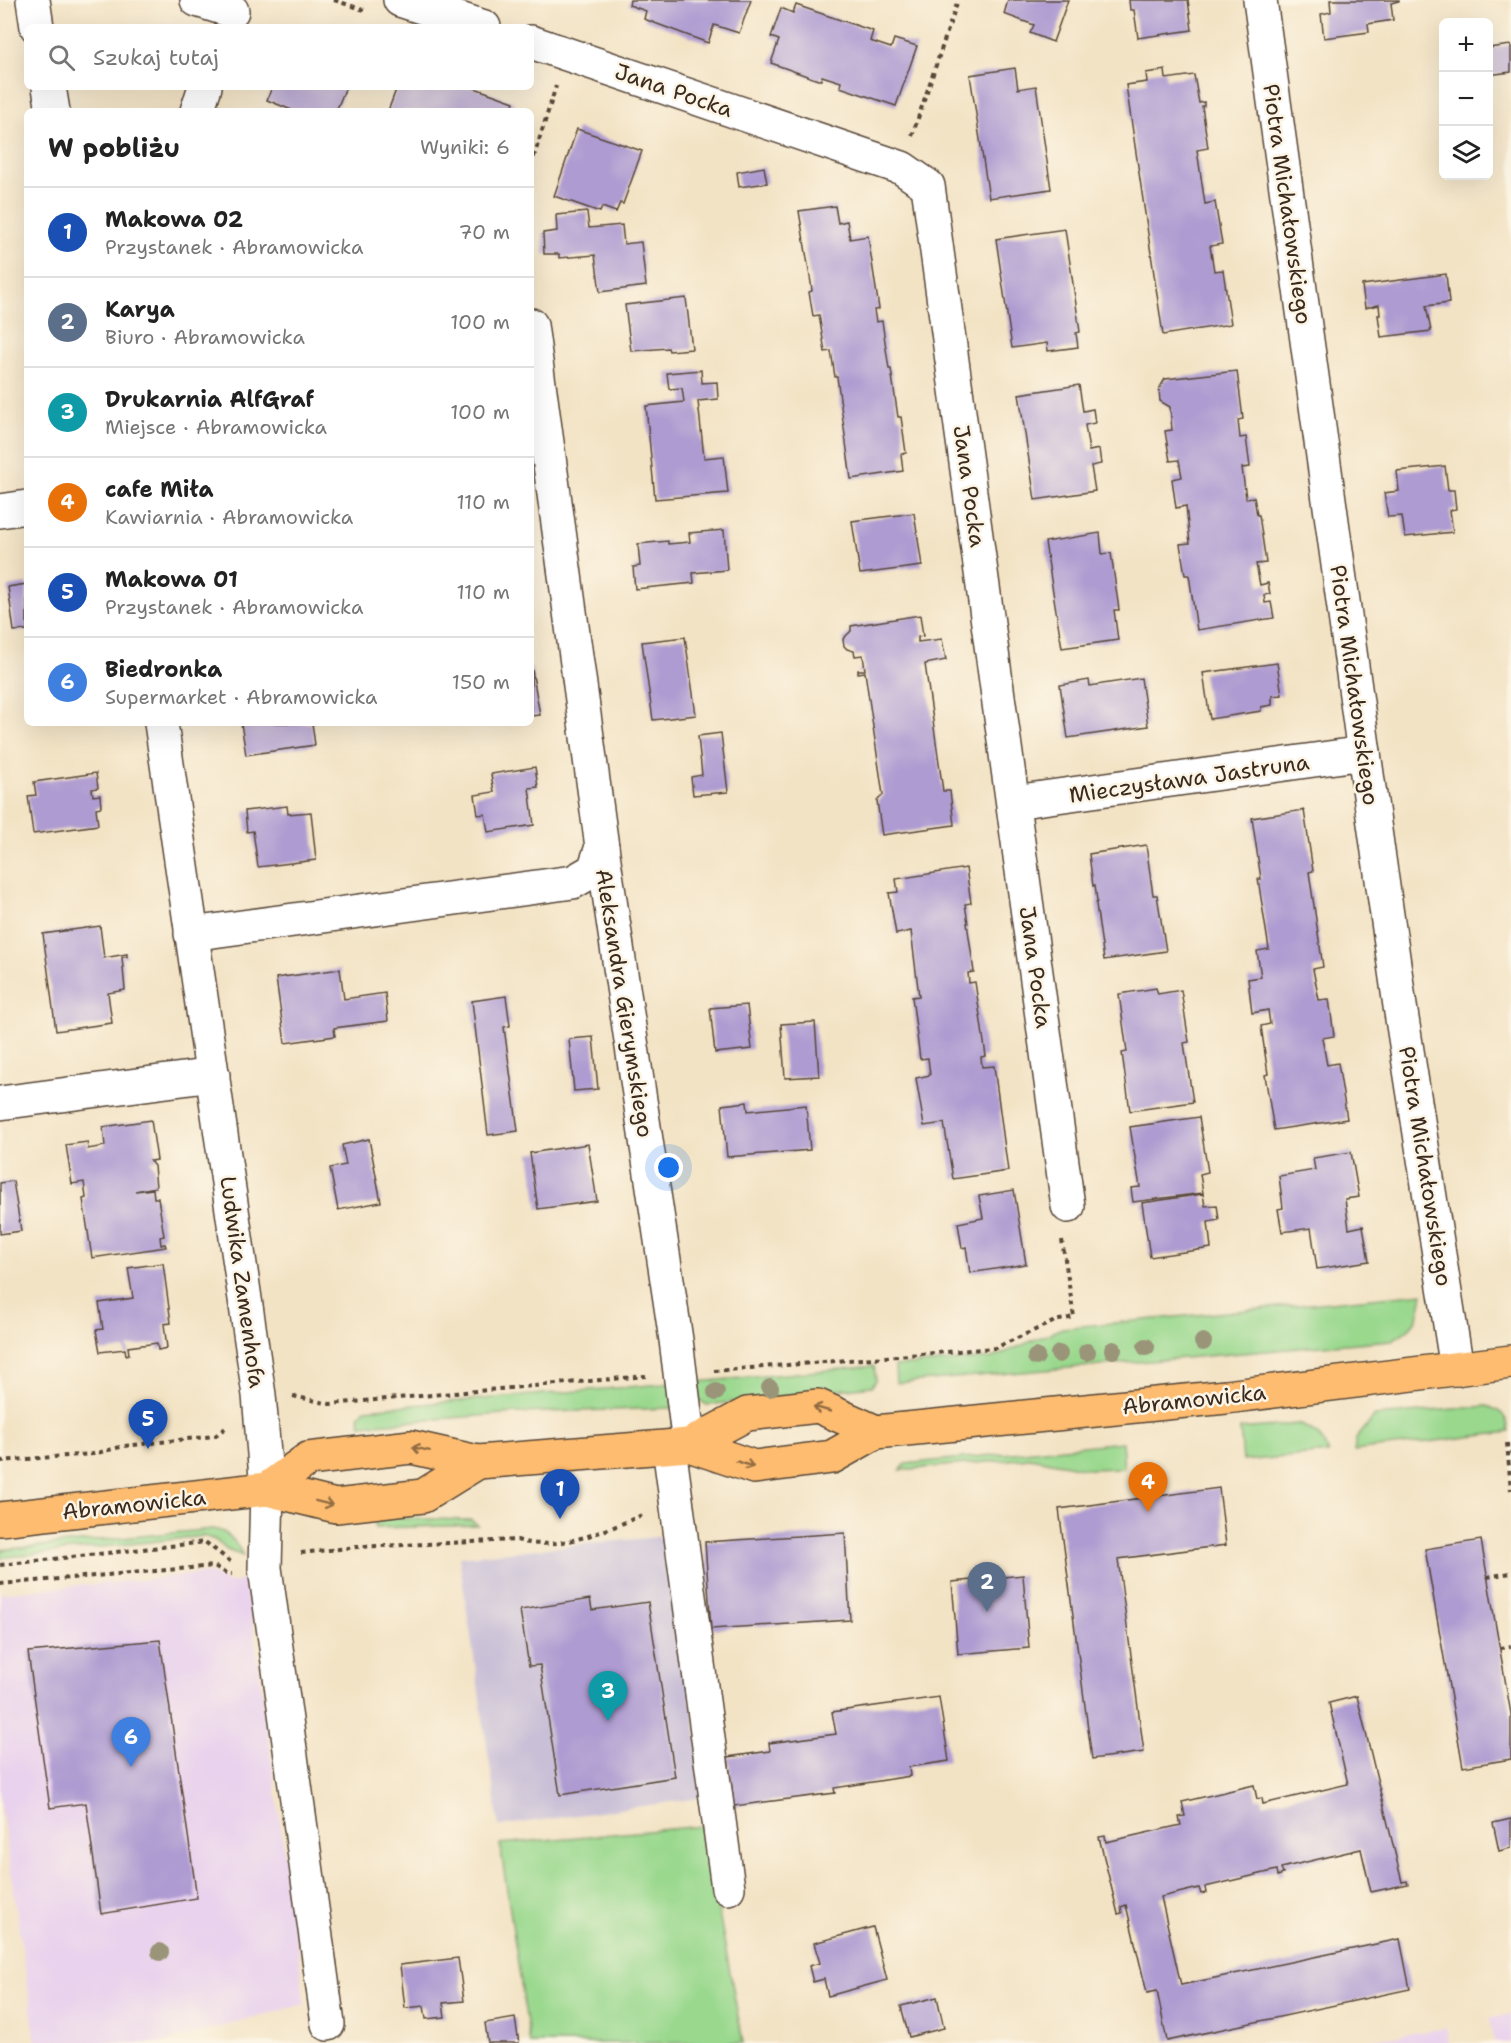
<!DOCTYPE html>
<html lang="pl">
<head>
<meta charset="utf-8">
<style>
	body { margin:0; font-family:"Shantell Sans",sans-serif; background:#f6f6f6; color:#222 }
	.controls { position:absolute; right:18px; top:18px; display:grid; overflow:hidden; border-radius:9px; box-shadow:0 6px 24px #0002 }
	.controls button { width:54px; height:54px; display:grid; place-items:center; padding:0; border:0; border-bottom:2px solid #e0e0e0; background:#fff; color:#222; font:30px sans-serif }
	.you { position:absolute; left:669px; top:1168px; width:21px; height:21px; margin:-15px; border:4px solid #fff; border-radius:50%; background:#1a73e8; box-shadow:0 0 0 9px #1a73e833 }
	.badge { display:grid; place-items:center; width:39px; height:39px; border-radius:50%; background:#d1495b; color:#fff; font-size:20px; font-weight:700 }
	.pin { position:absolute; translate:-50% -50px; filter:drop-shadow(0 2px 3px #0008) }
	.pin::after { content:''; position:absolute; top:32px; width:21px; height:18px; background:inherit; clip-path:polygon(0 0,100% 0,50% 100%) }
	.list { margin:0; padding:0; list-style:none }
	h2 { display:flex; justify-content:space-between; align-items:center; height:78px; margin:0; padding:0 24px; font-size:26px }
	h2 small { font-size:20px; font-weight:400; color:#767676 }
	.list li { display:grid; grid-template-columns:39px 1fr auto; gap:18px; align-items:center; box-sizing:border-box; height:90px; padding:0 24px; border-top:2px solid #e0e0e0 }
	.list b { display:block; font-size:22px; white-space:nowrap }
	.list p { margin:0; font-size:20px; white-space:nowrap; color:#767676 }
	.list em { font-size:20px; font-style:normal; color:#767676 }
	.icon { flex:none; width:33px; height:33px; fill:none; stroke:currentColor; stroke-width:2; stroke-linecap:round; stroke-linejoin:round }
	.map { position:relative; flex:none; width:1511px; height:2043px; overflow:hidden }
	.search { position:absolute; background:#fff; box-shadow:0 6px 24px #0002; left:24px; top:24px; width:510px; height:66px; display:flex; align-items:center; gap:15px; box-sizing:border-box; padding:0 21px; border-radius:9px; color:#767676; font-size:22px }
	.panel { position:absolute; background:#fff; box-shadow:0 6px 24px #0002; left:24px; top:108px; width:510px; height:618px; border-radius:9px }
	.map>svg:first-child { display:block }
</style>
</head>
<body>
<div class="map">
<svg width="1511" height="2043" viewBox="0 0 1511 2043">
	<rect width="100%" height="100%" fill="#fcf5e5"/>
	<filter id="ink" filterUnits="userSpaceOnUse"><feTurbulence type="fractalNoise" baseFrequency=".0167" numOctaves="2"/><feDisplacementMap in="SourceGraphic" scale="12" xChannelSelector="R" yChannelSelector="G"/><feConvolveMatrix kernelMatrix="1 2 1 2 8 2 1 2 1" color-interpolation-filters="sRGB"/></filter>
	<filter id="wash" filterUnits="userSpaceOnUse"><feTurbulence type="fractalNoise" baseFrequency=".008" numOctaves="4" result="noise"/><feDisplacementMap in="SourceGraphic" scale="24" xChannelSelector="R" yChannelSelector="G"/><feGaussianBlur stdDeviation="1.35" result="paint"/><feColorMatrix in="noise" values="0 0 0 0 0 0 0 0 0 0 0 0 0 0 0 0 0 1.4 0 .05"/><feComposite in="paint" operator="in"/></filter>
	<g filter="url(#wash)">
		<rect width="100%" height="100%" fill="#f3e3c5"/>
		<g fill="#e9d2ed">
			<path d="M210 1573 229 1583 247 1580 305 2004 161 2043H36L0 1800V1593Z"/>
			<path d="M1511 2014V2043H1494L1489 2019Z"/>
			<path d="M1446 2028 1449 2043H1348Z"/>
		</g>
		<path fill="#c9bfd7" d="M667 1536 706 1797 499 1826 459 1557Z"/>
		<g fill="#99d88d" stroke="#6a8156" stroke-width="1.5">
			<path d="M1423 1293C1420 1318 1415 1328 1392 1340L896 1383 895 1366 992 1358 1062 1328Z"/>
			<path d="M874 1366 876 1380 872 1386 707 1405 699 1400 697 1382Z"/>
			<path d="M674 1383 672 1408 516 1413 361 1425 359 1416 365 1409Z"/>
			<path d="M1487 1406C1502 1411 1507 1416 1509 1432L1354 1451 1356 1439 1375 1416Z"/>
			<path d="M1298 1424C1316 1431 1321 1435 1328 1453L1243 1461 1240 1429Z"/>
			<path d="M1122 1442 1124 1468 1088 1469 1030 1458 900 1470 905 1464Z"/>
			<path d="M383 1518 471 1520 478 1525 375 1528V1524Z"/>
			<path d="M213 1529C229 1531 237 1543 243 1556L227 1550 215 1540 204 1536 0 1558V1550Z"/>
			<path d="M703 1826 743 2043H530L500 1844Z"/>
		</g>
		<g id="blocks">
			<g fill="#ae9bd1">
				<path d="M630 0H751L739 33 714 25 708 43 644 19 646 11 629 5Z"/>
				<path d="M1008 0H1068L1053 42 1030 33 1034 25 1004 14Z"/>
				<path d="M1129 0H1188L1192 30 1138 38 1134 10H1130Z"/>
				<path d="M1330 0H1399V1L1391 3 1393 20 1368 24 1369 32 1324 38 1321 14 1331 12Z"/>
				<path d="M796 5 873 31 870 41 891 48 894 39 917 46 896 106 840 87 841 82 822 76 821 80H818L771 63 779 40 771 37 781 8 793 13Z"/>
				<path d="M1511 45V72L1488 75V48Z"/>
				<path d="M1015 68 1018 89 1036 86 1051 189 989 198 970 75Z"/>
				<path d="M1165 70 1166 79 1194 75 1199 103 1204 102V106H1202L1208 148 1197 150 1205 204 1215 202 1222 244 1210 246 1214 271 1223 270 1231 324 1163 335 1126 85 1147 82 1146 73Z"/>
				<path d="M272 87H346L336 111H294L267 100Z"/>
				<path d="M397 87H472L514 102 511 111H388Z"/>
				<path d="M577 129 642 151 623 204 620 203 616 212 602 207 600 212 554 196Z"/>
				<path d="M764 167 767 183 739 187 737 172Z"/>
				<path d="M835 206 838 223 847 221 850 239 868 236 879 309 874 310 876 322 882 321 889 369H891L898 417H901L906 453 901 454 903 471 851 479 837 377H835L831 351 825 352 819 315 813 316 809 292 812 291 811 283 799 211Z"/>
				<path d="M587 212 589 228 622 225 624 244 641 242 646 286 600 292 595 255 559 258V254H544L543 233 557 231 556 215Z"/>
				<path d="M1065 229 1080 332 1076 333 1078 347 1048 351 1047 343 1012 348 996 239Z"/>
				<path d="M1446 274 1449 303 1426 306 1431 331 1381 337 1378 315H1380L1379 305 1365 308 1362 285Z"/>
				<path d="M686 298 692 349 669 351 668 348 631 351 625 305Z"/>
				<path d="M701 370 702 383 717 382 718 399 698 401 704 458 724 456 728 493 655 499 646 406 684 402 682 388 669 389 667 373Z"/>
				<path d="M1237 371 1243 419 1238 420 1240 438 1246 437 1250 467 1242 468 1246 498 1254 497 1257 515H1259L1266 563 1256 564 1260 585 1268 583 1270 594 1264 595 1265 603 1271 602 1274 618 1197 630 1189 575H1185L1180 544 1190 543 1186 506 1176 508 1172 479 1182 477 1179 460 1170 461 1165 431 1172 430 1170 407 1160 401 1159 389 1165 379Z"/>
				<path d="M1079 385 1083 411 1093 409 1095 423 1085 425 1089 451 1099 449 1101 464 1091 466 1095 491 1035 500 1019 394Z"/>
				<path d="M1445 466 1448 490H1454L1456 509 1450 510 1453 532 1405 537 1402 516 1388 517 1384 493 1399 491 1397 471Z"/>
				<path d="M914 513 922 566 860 574 852 521Z"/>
				<path d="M724 530 727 570 693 573 694 583 635 589 633 567 640 566 638 544 668 541V544L690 542 689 533Z"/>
				<path d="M1100 533 1102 554 1111 553 1119 610H1114L1118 640 1062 648 1045 542Z"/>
				<path d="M27 584V630L14 631 8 587Z"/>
				<path d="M920 615 923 636 918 637V642L942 639 946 660 925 664 943 791H950L954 825 882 835 877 801 883 795 865 672 858 673V670H865L863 655 855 656 854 651 847 649 844 646 843 639 851 631V626Z"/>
				<path d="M685 637 696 715 653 720 642 642Z"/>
				<path d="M1277 663 1282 695 1272 696V705L1261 707V711L1210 719 1203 673Z"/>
				<path d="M531 664 540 715 531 716Z"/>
				<path d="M1141 678 1148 726 1068 738 1060 685 1089 680 1090 686Z"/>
				<path d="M241 723H312L315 745 246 755Z"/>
				<path d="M721 733 728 792 693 795 691 777 702 775 698 736Z"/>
				<path d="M535 767 538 787 529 788 534 825 488 832 485 814 478 815 475 795 494 792 491 774Z"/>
				<path d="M96 773 98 788 92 789 93 796 100 795 101 807 96 808 98 825 33 834 28 796 36 795 34 782Z"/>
				<path d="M287 806 288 814 311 812 316 860 258 867 253 831 247 832 245 811Z"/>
				<path d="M1304 810 1313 871 1309 872 1323 967 1313 969 1319 1000 1329 999 1334 1036 1322 1038 1327 1065 1338 1063 1347 1119 1274 1130 1265 1075 1268 1074 1261 1026 1270 1024 1268 1010 1252 1013 1248 979 1261 977 1257 951 1269 949 1258 879H1261L1252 818Z"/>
				<path d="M1146 845 1153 895H1157L1166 951 1104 960 1096 904 1097 901 1095 885 1093 886 1089 854Z"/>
				<path d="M966 868 971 903 965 904 968 923H967L974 972 968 973 969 983 975 982 986 1056 981 1057 982 1067 994 1066 1008 1171 953 1179 944 1123 924 1126 916 1078 930 1075 928 1058 920 1059 912 997 919 996 911 931 896 934 889 893 898 892 896 879Z"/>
				<path d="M100 926 104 958 127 954V957H122L125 990 108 993 112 1023 56 1031 43 934Z"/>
				<path d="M340 969 344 999 385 993 388 1021 334 1028 335 1036 285 1043 276 978Z"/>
				<path d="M1156 988 1158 994 1181 990 1189 1042 1184 1043 1193 1102 1130 1111 1122 1053 1127 1052 1119 994Z"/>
				<path d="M506 996 510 1026 504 1027 518 1131 488 1135 472 1001Z"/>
				<path d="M747 1005 752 1049 715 1053 710 1008Z"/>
				<path d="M815 1022 819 1076 785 1078 781 1024Z"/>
				<path d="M593 1037 598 1089 574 1091 569 1039Z"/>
				<path d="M747 1102 748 1111 806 1105 810 1150 727 1157 722 1105Z"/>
				<path d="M1199 1117 1208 1172 1200 1174 1203 1193 1133 1202 1131 1188 1140 1187 1130 1127Z"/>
				<path d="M151 1120 157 1160 150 1161 154 1166 156 1187 135 1191 153 1189 154 1198H158L164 1236 160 1237 161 1245 165 1244 166 1247 92 1258 83 1199 86 1198 84 1182 72 1184 66 1145 87 1142 88 1149 105 1146 103 1127Z"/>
				<path d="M369 1139 381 1202 338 1210 330 1168 346 1165 342 1145Z"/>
				<path d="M588 1144 597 1201 538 1209 530 1153Z"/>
				<path d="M1351 1152 1359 1197 1345 1199 1349 1229 1363 1226 1369 1261 1317 1269 1311 1228 1282 1232 1278 1209 1283 1208 1279 1176 1315 1170 1313 1158Z"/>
				<path d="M13 1181 21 1231 0 1234V1183Z"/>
				<path d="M1014 1190 1026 1264 970 1273 966 1247 962 1248 958 1223 983 1218 979 1196Z"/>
				<path d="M1203 1194 1205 1206 1217 1205 1219 1220 1208 1222 1211 1248 1150 1257 1142 1203Z"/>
				<path d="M163 1263 171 1323 164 1324 167 1348 158 1350 157 1343 128 1347 129 1354 126 1355 125 1349 100 1352 96 1330 103 1329 99 1303 133 1298 128 1268Z"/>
				<path d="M1219 1488 1226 1545 1118 1559 1144 1752 1092 1759 1059 1509Z"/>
				<path d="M845 1533 850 1620 711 1629 705 1542Z"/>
				<path d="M1481 1540 1511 1714V1759L1463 1767 1425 1549Z"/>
				<path d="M1023 1575 1029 1648 958 1654 952 1582Z"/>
				<path d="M590 1599 592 1610 648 1602 675 1777 560 1795 540 1665 529 1666 520 1610Z"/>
				<path d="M160 1640 197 1898 101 1914 86 1803 50 1808 28 1652Z"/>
				<path d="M1357 1696 1402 1882 1407 1881 1408 1884 1371 1892 1361 1849 1281 1868 1283 1874 1278 1876 1277 1870 1205 1887 1206 1893 1201 1894 1199 1888 1161 1897 1181 1985 1400 1939 1410 1989 1167 2041 1157 1991 1147 1993 1126 1905 1121 1907 1122 1913 1118 1914 1099 1837 1105 1836 1106 1842 1181 1825 1179 1817 1185 1816 1182 1802 1254 1785 1257 1799 1262 1798 1263 1804 1348 1784 1329 1703Z"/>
				<path d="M939 1697 949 1761 909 1767 910 1776 834 1788 835 1793 734 1806 728 1757 770 1751 769 1743 836 1734 832 1712Z"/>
				<path d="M1511 1819V1848L1499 1851 1493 1823Z"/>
				<path d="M873 1927 887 1980 828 1996 824 1979 813 1982 809 1966 820 1963 814 1943Z"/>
				<path d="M458 1958 464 2001 443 2003 445 2017 426 2019 424 2006 405 2008 400 1965Z"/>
				<path d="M937 1997 944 2028 909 2037 901 2006Z"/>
				<path d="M515 2018 519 2043H488L485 2023Z"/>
			</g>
		</g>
	</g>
	<g filter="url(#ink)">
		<use href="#blocks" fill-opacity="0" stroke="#574637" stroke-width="1.5"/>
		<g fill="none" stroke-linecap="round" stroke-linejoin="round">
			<defs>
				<g id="minor">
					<path d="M33 0 37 27"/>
					<path d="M197 0 232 11"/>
					<path d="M400 0 484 27"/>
					<path d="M1260 0 1364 753 1400 1006 1457 1369"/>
					<path d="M531 42 902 168 928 186 1068 1206"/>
					<path d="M49 87 53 111"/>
					<path d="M197 111 205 87"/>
					<path d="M0 511 27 507"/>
					<path d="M161 723 259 1395 267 1489 265 1568 328 2024"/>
					<path d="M1014 802 1364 753"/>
					<path d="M602 847 676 1340 689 1445"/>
					<path d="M191 934 573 882 594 870 602 847 531 325"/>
					<path d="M0 1103 213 1075"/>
					<path d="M669 1447 728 1888"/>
				</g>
				<g id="major">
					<path d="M689 1445 747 1414 818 1406 876 1432"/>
					<path d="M267 1489 308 1459 411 1447 478 1462 689 1445 754 1467 832 1457 876 1432 1226 1397 1511 1362"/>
					<path d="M0 1519 267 1489 336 1506 423 1496 478 1462"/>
				</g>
			</defs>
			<use href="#minor" stroke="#574637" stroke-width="36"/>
			<use href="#major" stroke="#574637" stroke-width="36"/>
			<g stroke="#574637" stroke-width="4" stroke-dasharray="4.5 4.5" stroke-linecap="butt">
				<path d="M334 0 367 11"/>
				<path d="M912 136 958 0"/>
				<path d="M531 166 556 86"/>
				<path d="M714 1371 995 1348 1055 1321 1074 1317 1062 1240"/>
				<path d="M293 1396 330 1404 646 1376"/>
				<path d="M1507 1443 1511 1490"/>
				<path d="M0 1461 93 1454 124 1446 215 1436 228 1426"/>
				<path d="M301 1553 357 1547 517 1540C556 1553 608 1530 644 1514"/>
				<path d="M0 1565 205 1542 231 1562"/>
				<path d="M1487 1577 1511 1573"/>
				<path d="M0 1584 214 1566 228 1574H232"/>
				<path d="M1500 1648 1511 1646"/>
			</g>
			<use href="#minor" stroke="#fff" stroke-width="33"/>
			<use href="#major" stroke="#fdbc6f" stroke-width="33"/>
		</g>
		<g fill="#9a9579">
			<circle cx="1203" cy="1342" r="9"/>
			<circle cx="1146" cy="1347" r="9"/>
			<circle cx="1113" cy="1350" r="9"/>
			<circle cx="1087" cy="1352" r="9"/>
			<circle cx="1059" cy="1354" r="9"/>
			<circle cx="1036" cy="1357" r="9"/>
			<circle cx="770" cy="1388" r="9"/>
			<circle cx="716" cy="1392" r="9"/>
			<circle cx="160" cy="1952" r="9"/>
		</g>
		<defs><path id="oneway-shaft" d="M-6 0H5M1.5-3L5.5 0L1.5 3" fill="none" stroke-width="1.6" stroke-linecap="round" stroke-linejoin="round" transform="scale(1.5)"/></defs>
		<g stroke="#926c42">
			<use href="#oneway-shaft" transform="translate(822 1409) rotate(-164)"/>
			<use href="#oneway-shaft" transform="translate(421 1449) rotate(-168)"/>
			<use href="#oneway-shaft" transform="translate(745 1464) rotate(18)"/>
			<use href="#oneway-shaft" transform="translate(324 1503) rotate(14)"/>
		</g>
	</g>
	<g text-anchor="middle" stroke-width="5" stroke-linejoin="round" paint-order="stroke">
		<g font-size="22" fill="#3b2a1e" stroke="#fcf5e5">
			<text transform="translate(674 90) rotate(19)" y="8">Jana Pocka</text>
			<text transform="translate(1288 204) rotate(82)" y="8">Piotra Michałowskiego</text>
			<text transform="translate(970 486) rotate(82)" y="8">Jana Pocka</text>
			<text transform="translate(1355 685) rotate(82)" y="8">Piotra Michałowskiego</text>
			<text transform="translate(1189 778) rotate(-8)" y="8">Mieczysława Jastruna</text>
			<text transform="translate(1036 967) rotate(82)" y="8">Jana Pocka</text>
			<text transform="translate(625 1003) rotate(81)" y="8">Aleksandra Gierymskiego</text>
			<text transform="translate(1426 1166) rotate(81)" y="8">Piotra Michałowskiego</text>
			<text transform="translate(243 1282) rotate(82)" y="8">Ludwika Zamenhofa</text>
			<text transform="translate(1194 1399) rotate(-6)" y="8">Abramowicka</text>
			<text transform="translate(134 1504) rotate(-6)" y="8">Abramowicka</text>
		</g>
	</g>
</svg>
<div class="controls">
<button>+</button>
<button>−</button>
<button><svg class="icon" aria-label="layers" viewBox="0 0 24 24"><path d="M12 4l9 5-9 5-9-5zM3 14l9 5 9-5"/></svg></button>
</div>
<div class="you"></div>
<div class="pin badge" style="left:560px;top:1519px;background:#1a4fb4">1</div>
<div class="pin badge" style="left:987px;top:1612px;background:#5c6f8a">2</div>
<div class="pin badge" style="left:608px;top:1721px;background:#0f9aa8">3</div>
<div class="pin badge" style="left:1148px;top:1512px;background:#e8710a">4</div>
<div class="pin badge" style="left:148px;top:1449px;background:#1a4fb4">5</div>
<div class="pin badge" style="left:131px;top:1767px;background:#3f7fe0">6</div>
<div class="search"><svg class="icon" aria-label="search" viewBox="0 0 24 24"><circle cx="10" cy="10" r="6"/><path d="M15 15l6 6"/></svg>Szukaj tutaj</div>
<section class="panel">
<h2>W pobliżu<small>Wyniki: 6</small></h2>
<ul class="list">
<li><span class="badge" style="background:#1a4fb4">1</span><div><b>Makowa 02</b><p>Przystanek · Abramowicka</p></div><em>70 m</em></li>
<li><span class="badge" style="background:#5c6f8a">2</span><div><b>Karya</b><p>Biuro · Abramowicka</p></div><em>100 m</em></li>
<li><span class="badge" style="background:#0f9aa8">3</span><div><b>Drukarnia AlfGraf</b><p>Miejsce · Abramowicka</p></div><em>100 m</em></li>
<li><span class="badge" style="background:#e8710a">4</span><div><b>cafe Miła</b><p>Kawiarnia · Abramowicka</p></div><em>110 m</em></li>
<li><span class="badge" style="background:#1a4fb4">5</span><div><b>Makowa 01</b><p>Przystanek · Abramowicka</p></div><em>110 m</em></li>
<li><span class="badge" style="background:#3f7fe0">6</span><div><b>Biedronka</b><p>Supermarket · Abramowicka</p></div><em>150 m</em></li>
</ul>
</section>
</div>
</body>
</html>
